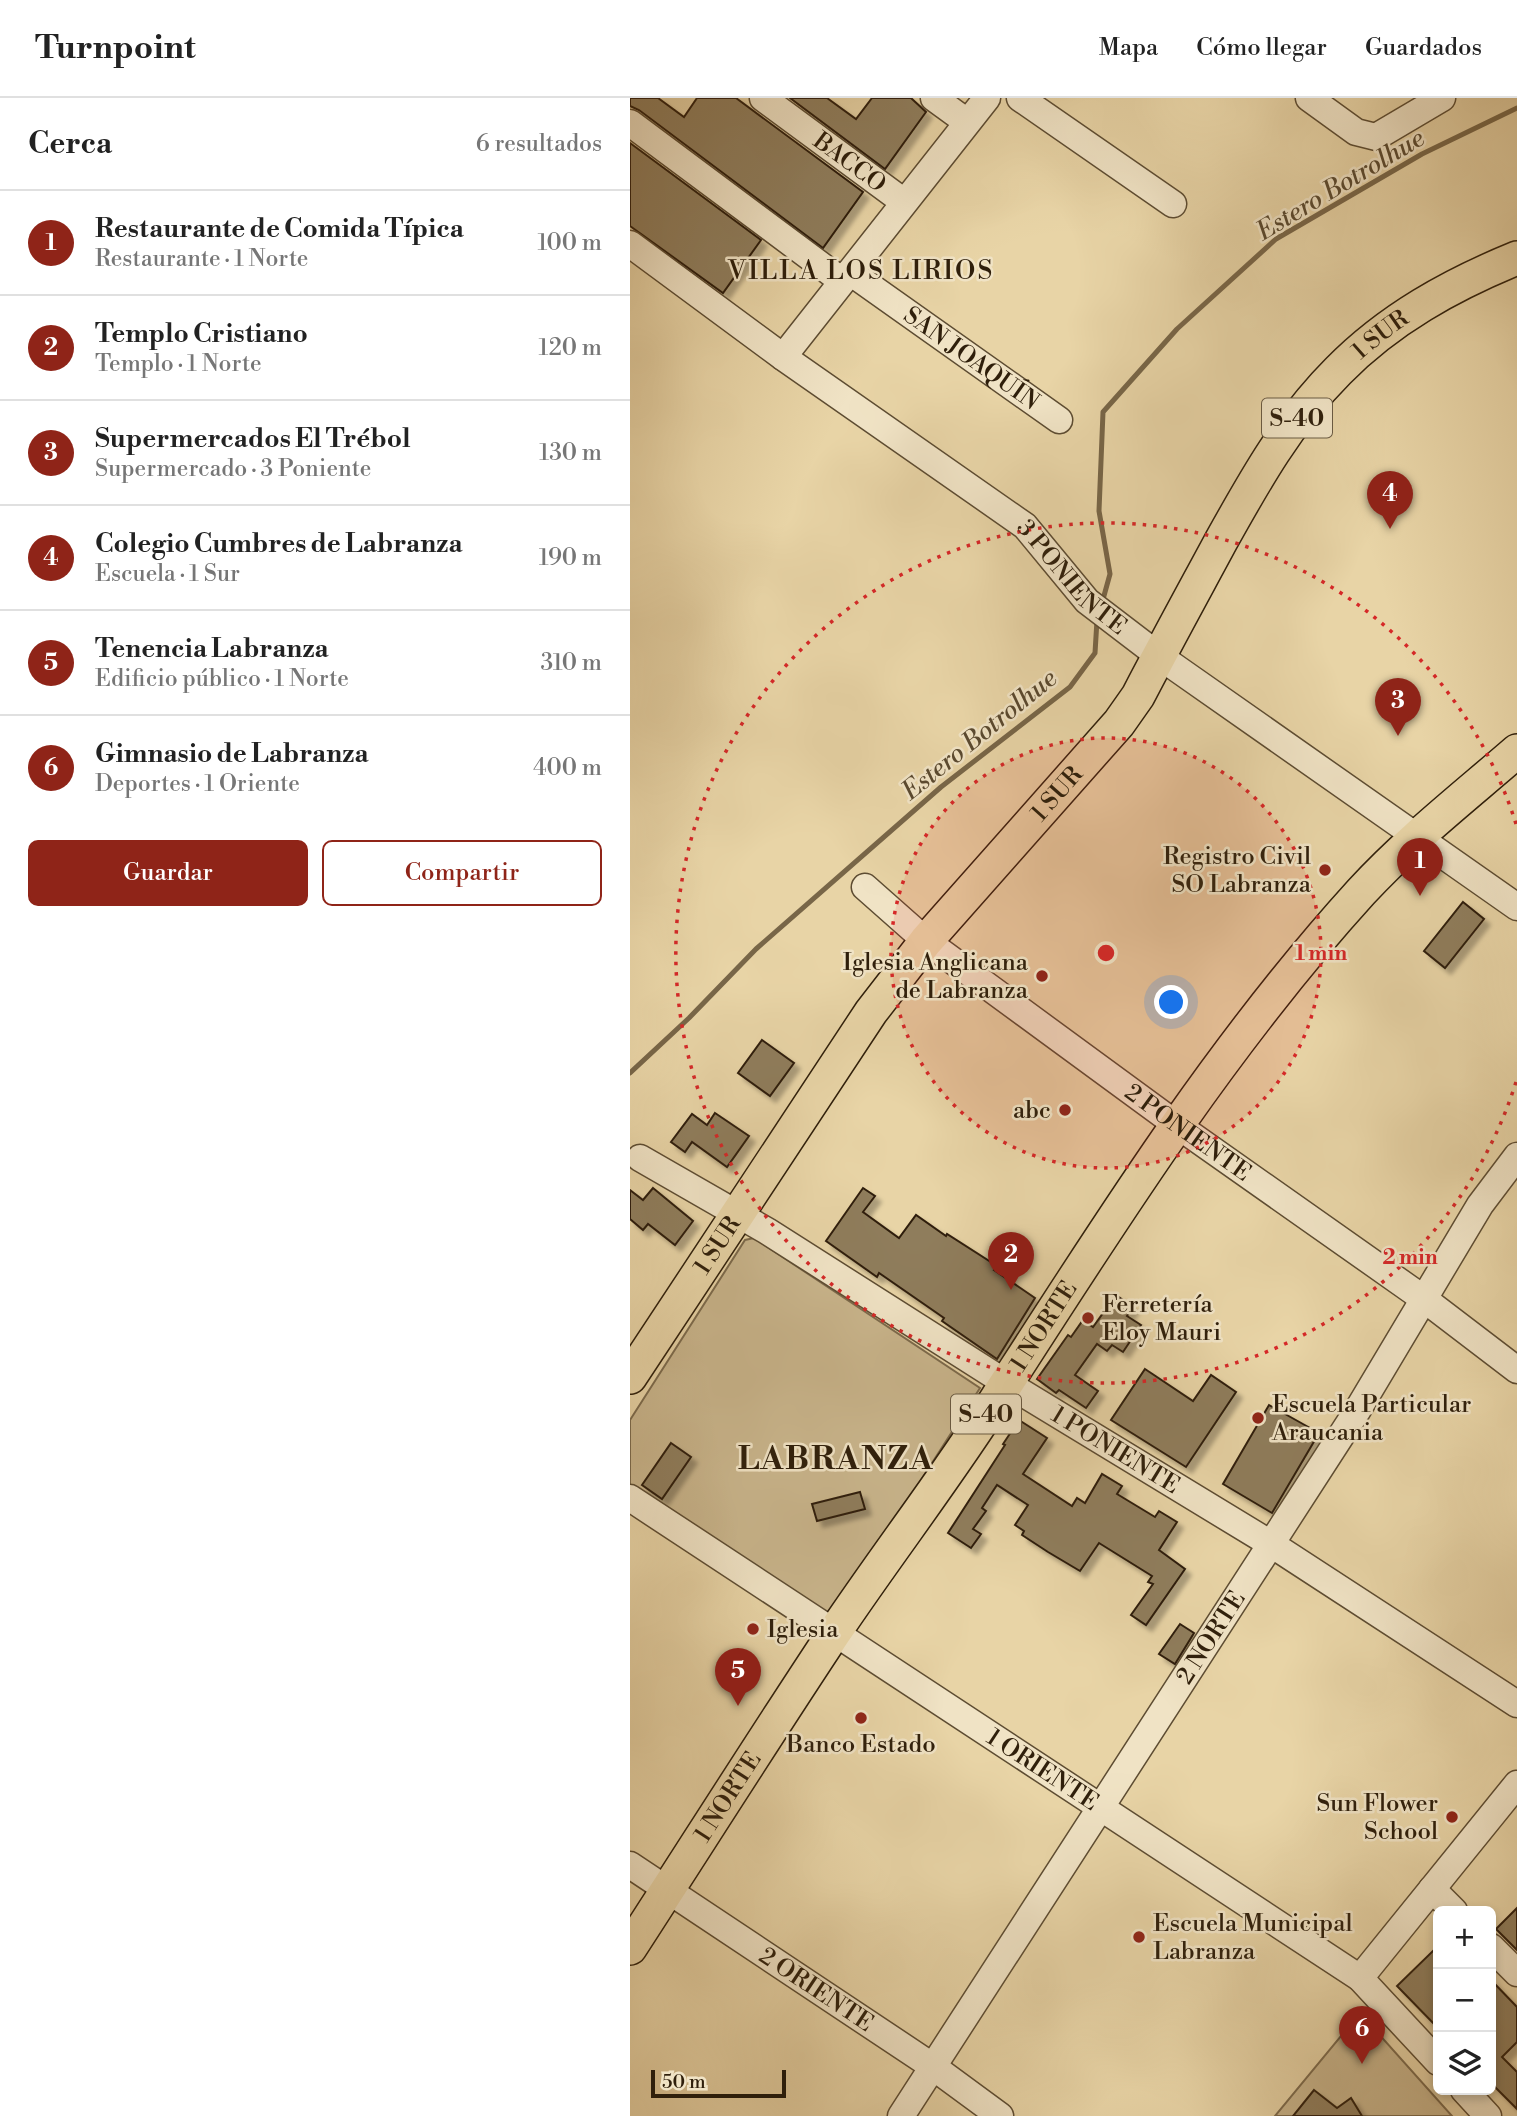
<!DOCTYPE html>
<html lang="es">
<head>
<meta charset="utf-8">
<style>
	body { margin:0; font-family:"Libre Bodoni",serif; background:#f6f6f6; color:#222 }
	.controls { position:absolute; right:21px; bottom:21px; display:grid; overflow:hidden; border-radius:10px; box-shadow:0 4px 10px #0003 }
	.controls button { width:63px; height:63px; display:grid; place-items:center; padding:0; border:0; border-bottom:2px solid #e0e0e0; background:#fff; color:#222; font:35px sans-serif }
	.scale { position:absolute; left:21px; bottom:18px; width:135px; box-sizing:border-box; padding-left:7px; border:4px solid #2f1f0b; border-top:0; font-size:19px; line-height:24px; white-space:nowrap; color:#2f1f0b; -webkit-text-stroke:5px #f0e3c5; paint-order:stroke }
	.you { position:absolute; left:542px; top:905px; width:24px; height:24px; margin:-18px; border:5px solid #fff; border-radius:50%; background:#1a73e8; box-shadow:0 0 0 10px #1a73e833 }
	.badge { display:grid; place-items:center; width:46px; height:46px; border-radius:50%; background:#8f2418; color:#fff; font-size:23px; font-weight:700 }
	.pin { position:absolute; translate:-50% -58px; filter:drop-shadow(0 2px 4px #0008) }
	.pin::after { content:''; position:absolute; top:37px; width:24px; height:21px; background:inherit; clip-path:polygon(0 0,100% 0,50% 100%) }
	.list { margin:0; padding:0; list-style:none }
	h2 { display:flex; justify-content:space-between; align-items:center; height:91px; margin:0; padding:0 28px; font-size:30px }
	h2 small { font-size:23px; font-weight:400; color:#767676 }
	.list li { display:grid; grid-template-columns:46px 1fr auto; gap:21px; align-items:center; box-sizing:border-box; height:105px; padding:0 28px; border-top:2px solid #e0e0e0 }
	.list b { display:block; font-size:26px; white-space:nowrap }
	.list p { margin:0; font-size:23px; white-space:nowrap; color:#767676 }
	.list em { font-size:23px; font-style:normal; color:#767676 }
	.actions { display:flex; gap:14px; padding:21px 28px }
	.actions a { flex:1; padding:16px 0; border:2px solid #8f2418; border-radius:10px; text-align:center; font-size:24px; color:#8f2418 }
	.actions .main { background:#8f2418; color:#fff }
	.icon { flex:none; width:38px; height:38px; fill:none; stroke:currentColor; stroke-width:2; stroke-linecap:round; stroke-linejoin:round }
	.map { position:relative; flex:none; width:887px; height:2018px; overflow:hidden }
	header { display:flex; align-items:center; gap:42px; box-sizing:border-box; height:98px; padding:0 35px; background:#fff; border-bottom:2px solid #e0e0e0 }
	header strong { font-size:33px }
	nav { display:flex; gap:38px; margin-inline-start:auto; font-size:24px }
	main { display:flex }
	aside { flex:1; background:#fff }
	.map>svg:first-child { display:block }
</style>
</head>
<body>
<header>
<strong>Turnpoint</strong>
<nav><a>Mapa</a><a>Cómo llegar</a><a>Guardados</a></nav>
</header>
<main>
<aside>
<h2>Cerca<small>6 resultados</small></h2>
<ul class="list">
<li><span class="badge">1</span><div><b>Restaurante de Comida Típica</b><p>Restaurante · 1 Norte</p></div><em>100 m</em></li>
<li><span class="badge">2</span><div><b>Templo Cristiano</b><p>Templo · 1 Norte</p></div><em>120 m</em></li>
<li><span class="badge">3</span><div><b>Supermercados El Trébol</b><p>Supermercado · 3 Poniente</p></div><em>130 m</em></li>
<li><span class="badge">4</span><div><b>Colegio Cumbres de Labranza</b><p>Escuela · 1 Sur</p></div><em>190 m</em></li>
<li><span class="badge">5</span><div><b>Tenencia Labranza</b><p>Edificio público · 1 Norte</p></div><em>310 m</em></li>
<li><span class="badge">6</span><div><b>Gimnasio de Labranza</b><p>Deportes · 1 Oriente</p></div><em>400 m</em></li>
</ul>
<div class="actions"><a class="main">Guardar</a><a>Compartir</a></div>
</aside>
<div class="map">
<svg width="887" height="2018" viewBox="0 0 887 2018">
	<defs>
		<filter id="shadow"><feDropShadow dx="6" dy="6" stdDeviation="2" flood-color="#0004"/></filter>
	</defs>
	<rect width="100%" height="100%" fill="#e8d4a6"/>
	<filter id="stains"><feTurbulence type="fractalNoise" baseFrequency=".00286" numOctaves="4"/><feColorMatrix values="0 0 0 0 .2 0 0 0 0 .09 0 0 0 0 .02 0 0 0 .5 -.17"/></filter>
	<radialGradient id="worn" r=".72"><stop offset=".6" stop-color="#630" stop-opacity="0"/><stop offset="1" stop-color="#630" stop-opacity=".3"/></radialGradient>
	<g fill="#c9b58c" stroke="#7c6a4c" stroke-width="2">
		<path d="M124 1140 350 1290 206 1515 191 1516 0 1390V1322L115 1142Z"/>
		<path d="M730 1915 822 2018H645Z"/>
	</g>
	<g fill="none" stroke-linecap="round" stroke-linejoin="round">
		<g stroke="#786648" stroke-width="5">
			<path d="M472 505 480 476 469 413 473 314 547 231 646 141 792 56 887 10"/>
			<path d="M0 975 59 920 126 851 311 689 440 589 465 555 467 522"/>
		</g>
	</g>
	<g fill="#8f7d5c" stroke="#2f1f0b" stroke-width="2" filter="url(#shadow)">
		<path d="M0 0H28L54 19 67 0H106L233 94 193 150 9 12 0 8Z"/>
		<path d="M160 0H197L226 21 242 0H281L296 14 255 71Z"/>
		<path d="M0 45 131 142 93 195 0 128Z"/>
		<path d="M833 804 854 821 815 870 794 853Z"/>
		<path d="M132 942 164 965 140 998 108 975Z"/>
		<path d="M85 1015 119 1038 97 1069 62 1044 55 1054 41 1044 62 1016 77 1027Z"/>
		<path d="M23 1090 63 1123 45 1147 18 1126 13 1132 0 1121V1092L13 1102Z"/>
		<path d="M233 1090 245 1098 233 1114 269 1140 286 1117 316 1138 317 1136 367 1168 364 1172 405 1200 367 1261 312 1223 314 1220 249 1175 247 1179 196 1143Z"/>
		<path d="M486 1197 503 1209 497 1218 511 1227 493 1254 482 1247 477 1253 467 1246 445 1277 468 1293 456 1310 429 1292 426 1295 407 1281 438 1237 441 1239 453 1222 463 1229Z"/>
		<path d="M515 1271 563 1303 581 1277 606 1294 556 1369 481 1322Z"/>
		<path d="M639 1307 689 1335 642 1415 593 1386Z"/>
		<path d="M389 1322 417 1340 393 1376 442 1408 447 1400 455 1405 472 1376 492 1388 487 1396 525 1419 529 1413 547 1424 529 1452 555 1471 516 1527 501 1517 523 1486 518 1484 522 1478 469 1445 450 1473 418 1454 392 1437 394 1433 385 1427 398 1407 367 1387 352 1410 356 1413 343 1431 351 1436 341 1450 318 1435 375 1347 373 1346Z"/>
		<path d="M41 1345 61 1359 32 1401 12 1387Z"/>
		<path d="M230 1394 235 1411 187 1423 182 1406Z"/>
		<path d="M550 1526 564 1535 545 1566 529 1556Z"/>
		<path d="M887 1810V1852L866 1831Z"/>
		<path d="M808 1848V1930L767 1888Z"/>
		<path d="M861 1882 887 1909V1944L872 1959 887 1974V2011L861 1985Z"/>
		<path d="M684 1992 707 2010 721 2000 732 2018H663Z"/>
	</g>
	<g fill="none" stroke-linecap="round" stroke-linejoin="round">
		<defs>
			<g id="minor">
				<path id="s1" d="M133 0 274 104"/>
				<path d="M304 0 337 24"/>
				<path d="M390 0 543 106"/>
				<path d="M679 0 726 34 746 39 812 0"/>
				<path d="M0 25 212 183"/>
				<path id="s2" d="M0 146 153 259 395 428 457 503 529 558 887 809"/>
				<path id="s3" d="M220 174 429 322"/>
				<path d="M153 259 357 0"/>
				<path id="s4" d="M235 789 296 843 547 1027 794 1201 887 1272"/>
				<path id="s5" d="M10 1060 137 1133 376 1285 641 1446 887 1606"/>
				<path id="s6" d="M0 1400 730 1880 808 1964"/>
				<path id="s7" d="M0 1767 302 1968 370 2018"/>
				<path d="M802 1791 824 1813"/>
				<path d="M861 1849 887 1875"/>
				<path d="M730 1880 887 1686"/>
				<path d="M834 1992 858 2018"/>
				<path id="s8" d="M271 2018 727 1313 850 1107 887 1058"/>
			</g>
			<g id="major">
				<path id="s9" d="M0 1279 241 914 296 843 489 625 508 598C535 546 563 495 591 443 625 382 658 323 708 273 759 221 821 187 887 160"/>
				<path id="s10" d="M0 1850C68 1745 135 1639 204 1535 257 1456 316 1380 367 1300 479 1126 591 948 731 794 779 742 834 699 887 653"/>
			</g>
		</defs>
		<use href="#minor" stroke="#5d4c32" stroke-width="29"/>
		<use href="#major" stroke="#2f1f0b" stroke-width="36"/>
		<use href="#minor" stroke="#f0e3c5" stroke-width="26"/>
		<use href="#major" stroke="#e8d4a6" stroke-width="33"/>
	</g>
	<circle cx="476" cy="855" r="215" fill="#d62828" fill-opacity=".12"/>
	<g fill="none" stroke="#d62828" stroke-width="3.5" stroke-dasharray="3.5 7">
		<circle cx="476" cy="855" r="215"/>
		<path d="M886 984A430 430 0 1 1 886 726"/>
	</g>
	<g fill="#8f2418" stroke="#f0e3c5" stroke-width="2.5">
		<circle cx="695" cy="772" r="7"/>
		<circle cx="412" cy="878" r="7"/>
		<circle cx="435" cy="1012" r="7"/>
		<circle cx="458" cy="1220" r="7"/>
		<circle cx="628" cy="1320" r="7"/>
		<circle cx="123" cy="1531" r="7"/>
		<circle cx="231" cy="1620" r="7"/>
		<circle cx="822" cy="1719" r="7"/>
		<circle cx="509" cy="1839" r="7"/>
	</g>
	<g text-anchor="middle" stroke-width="5" stroke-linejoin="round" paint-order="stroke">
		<g fill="#f0e3c5" stroke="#695a43" stroke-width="2">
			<rect x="632" y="300.5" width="70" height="39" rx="5"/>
			<rect x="321" y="1296.5" width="70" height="39" rx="5"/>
		</g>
		<g font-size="23" font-weight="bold" fill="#2f1f0b">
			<text x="667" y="328">S-40</text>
			<text x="356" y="1324">S-40</text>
		</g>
		<g font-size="24" fill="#2f1f0b" stroke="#f0e3c5">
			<text dy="8" stroke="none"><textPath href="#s1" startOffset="108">BACCO</textPath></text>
			<text dy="8" stroke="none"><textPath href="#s9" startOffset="1290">1 SUR</textPath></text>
			<text dy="8" stroke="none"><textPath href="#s3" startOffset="149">SAN JOAQUÍN</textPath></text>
			<text dy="8" stroke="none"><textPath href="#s2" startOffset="555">3 PONIENTE</textPath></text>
			<text dy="8" stroke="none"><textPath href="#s9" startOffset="724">1 SUR</textPath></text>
			<text dy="8" stroke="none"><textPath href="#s4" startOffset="406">2 PONIENTE</textPath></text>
			<text dy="8" stroke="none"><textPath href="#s9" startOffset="158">1 SUR</textPath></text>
			<text dy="8" stroke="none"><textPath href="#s10" startOffset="747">1 NORTE</textPath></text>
			<text dy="8" stroke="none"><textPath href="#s5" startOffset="558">1 PONIENTE</textPath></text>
			<text dy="8" stroke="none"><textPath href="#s8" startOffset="570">2 NORTE</textPath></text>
			<text dy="8" stroke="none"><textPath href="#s6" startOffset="494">1 ORIENTE</textPath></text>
			<text dy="8" stroke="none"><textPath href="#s10" startOffset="180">1 NORTE</textPath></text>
			<text dy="8" stroke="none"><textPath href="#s7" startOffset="224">2 ORIENTE</textPath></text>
		</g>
		<g font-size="24" fill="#2f1f0b" stroke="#f0e3c5" text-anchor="end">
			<text x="681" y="766">Registro Civil<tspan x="681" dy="28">SO Labranza</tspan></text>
			<text x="398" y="872">Iglesia Anglicana<tspan x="398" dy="28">de Labranza</tspan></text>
			<text x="421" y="1020">abc</text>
			<text x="472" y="1214" text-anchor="start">Ferretería<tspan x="472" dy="28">Eloy Mauri</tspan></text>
			<text x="642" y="1314" text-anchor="start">Escuela Particular<tspan x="642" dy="28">Araucania</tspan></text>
			<text x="137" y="1539" text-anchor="start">Iglesia</text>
			<text x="231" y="1654" text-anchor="middle">Banco Estado</text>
			<text x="808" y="1713">Sun Flower<tspan x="808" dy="28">School</tspan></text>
			<text x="523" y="1833" text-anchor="start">Escuela Municipal<tspan x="523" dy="28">Labranza</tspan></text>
		</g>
		<g font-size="26" font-style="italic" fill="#5a492f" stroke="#f0e3c5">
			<text transform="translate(710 86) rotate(-31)" y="9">Estero Botrolhue</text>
			<text transform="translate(349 636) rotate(-39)" y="9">Estero Botrolhue</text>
		</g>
		<g font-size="26" letter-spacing="2" fill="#2f1f0b" stroke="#f0e3c5">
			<text x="231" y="181">VILLA LOS LIRIOS</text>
		</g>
		<g font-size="32" font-weight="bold" letter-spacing="2" fill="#2f1f0b" stroke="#f0e3c5">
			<text x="206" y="1371">LABRANZA</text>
		</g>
	</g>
	<circle cx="476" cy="855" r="10" fill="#d62828" stroke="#f0e3c5" stroke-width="3.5"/>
	<g font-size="21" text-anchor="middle" font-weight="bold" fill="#d62828" stroke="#f0e3c5" stroke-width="5" stroke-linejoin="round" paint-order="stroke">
		<text x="691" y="862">1 min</text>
		<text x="780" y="1166">2 min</text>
	</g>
	<rect width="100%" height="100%" filter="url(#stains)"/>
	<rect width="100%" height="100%" fill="url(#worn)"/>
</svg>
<div class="controls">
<button>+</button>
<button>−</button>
<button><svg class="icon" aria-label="layers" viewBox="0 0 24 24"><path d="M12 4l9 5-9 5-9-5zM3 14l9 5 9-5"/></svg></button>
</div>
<div class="scale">50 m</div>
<div class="you"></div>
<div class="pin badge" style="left:790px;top:798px">1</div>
<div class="pin badge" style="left:381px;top:1192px">2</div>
<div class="pin badge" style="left:768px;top:638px">3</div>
<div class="pin badge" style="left:760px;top:431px">4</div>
<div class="pin badge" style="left:108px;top:1608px">5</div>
<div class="pin badge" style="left:732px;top:1966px">6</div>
</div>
</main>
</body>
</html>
